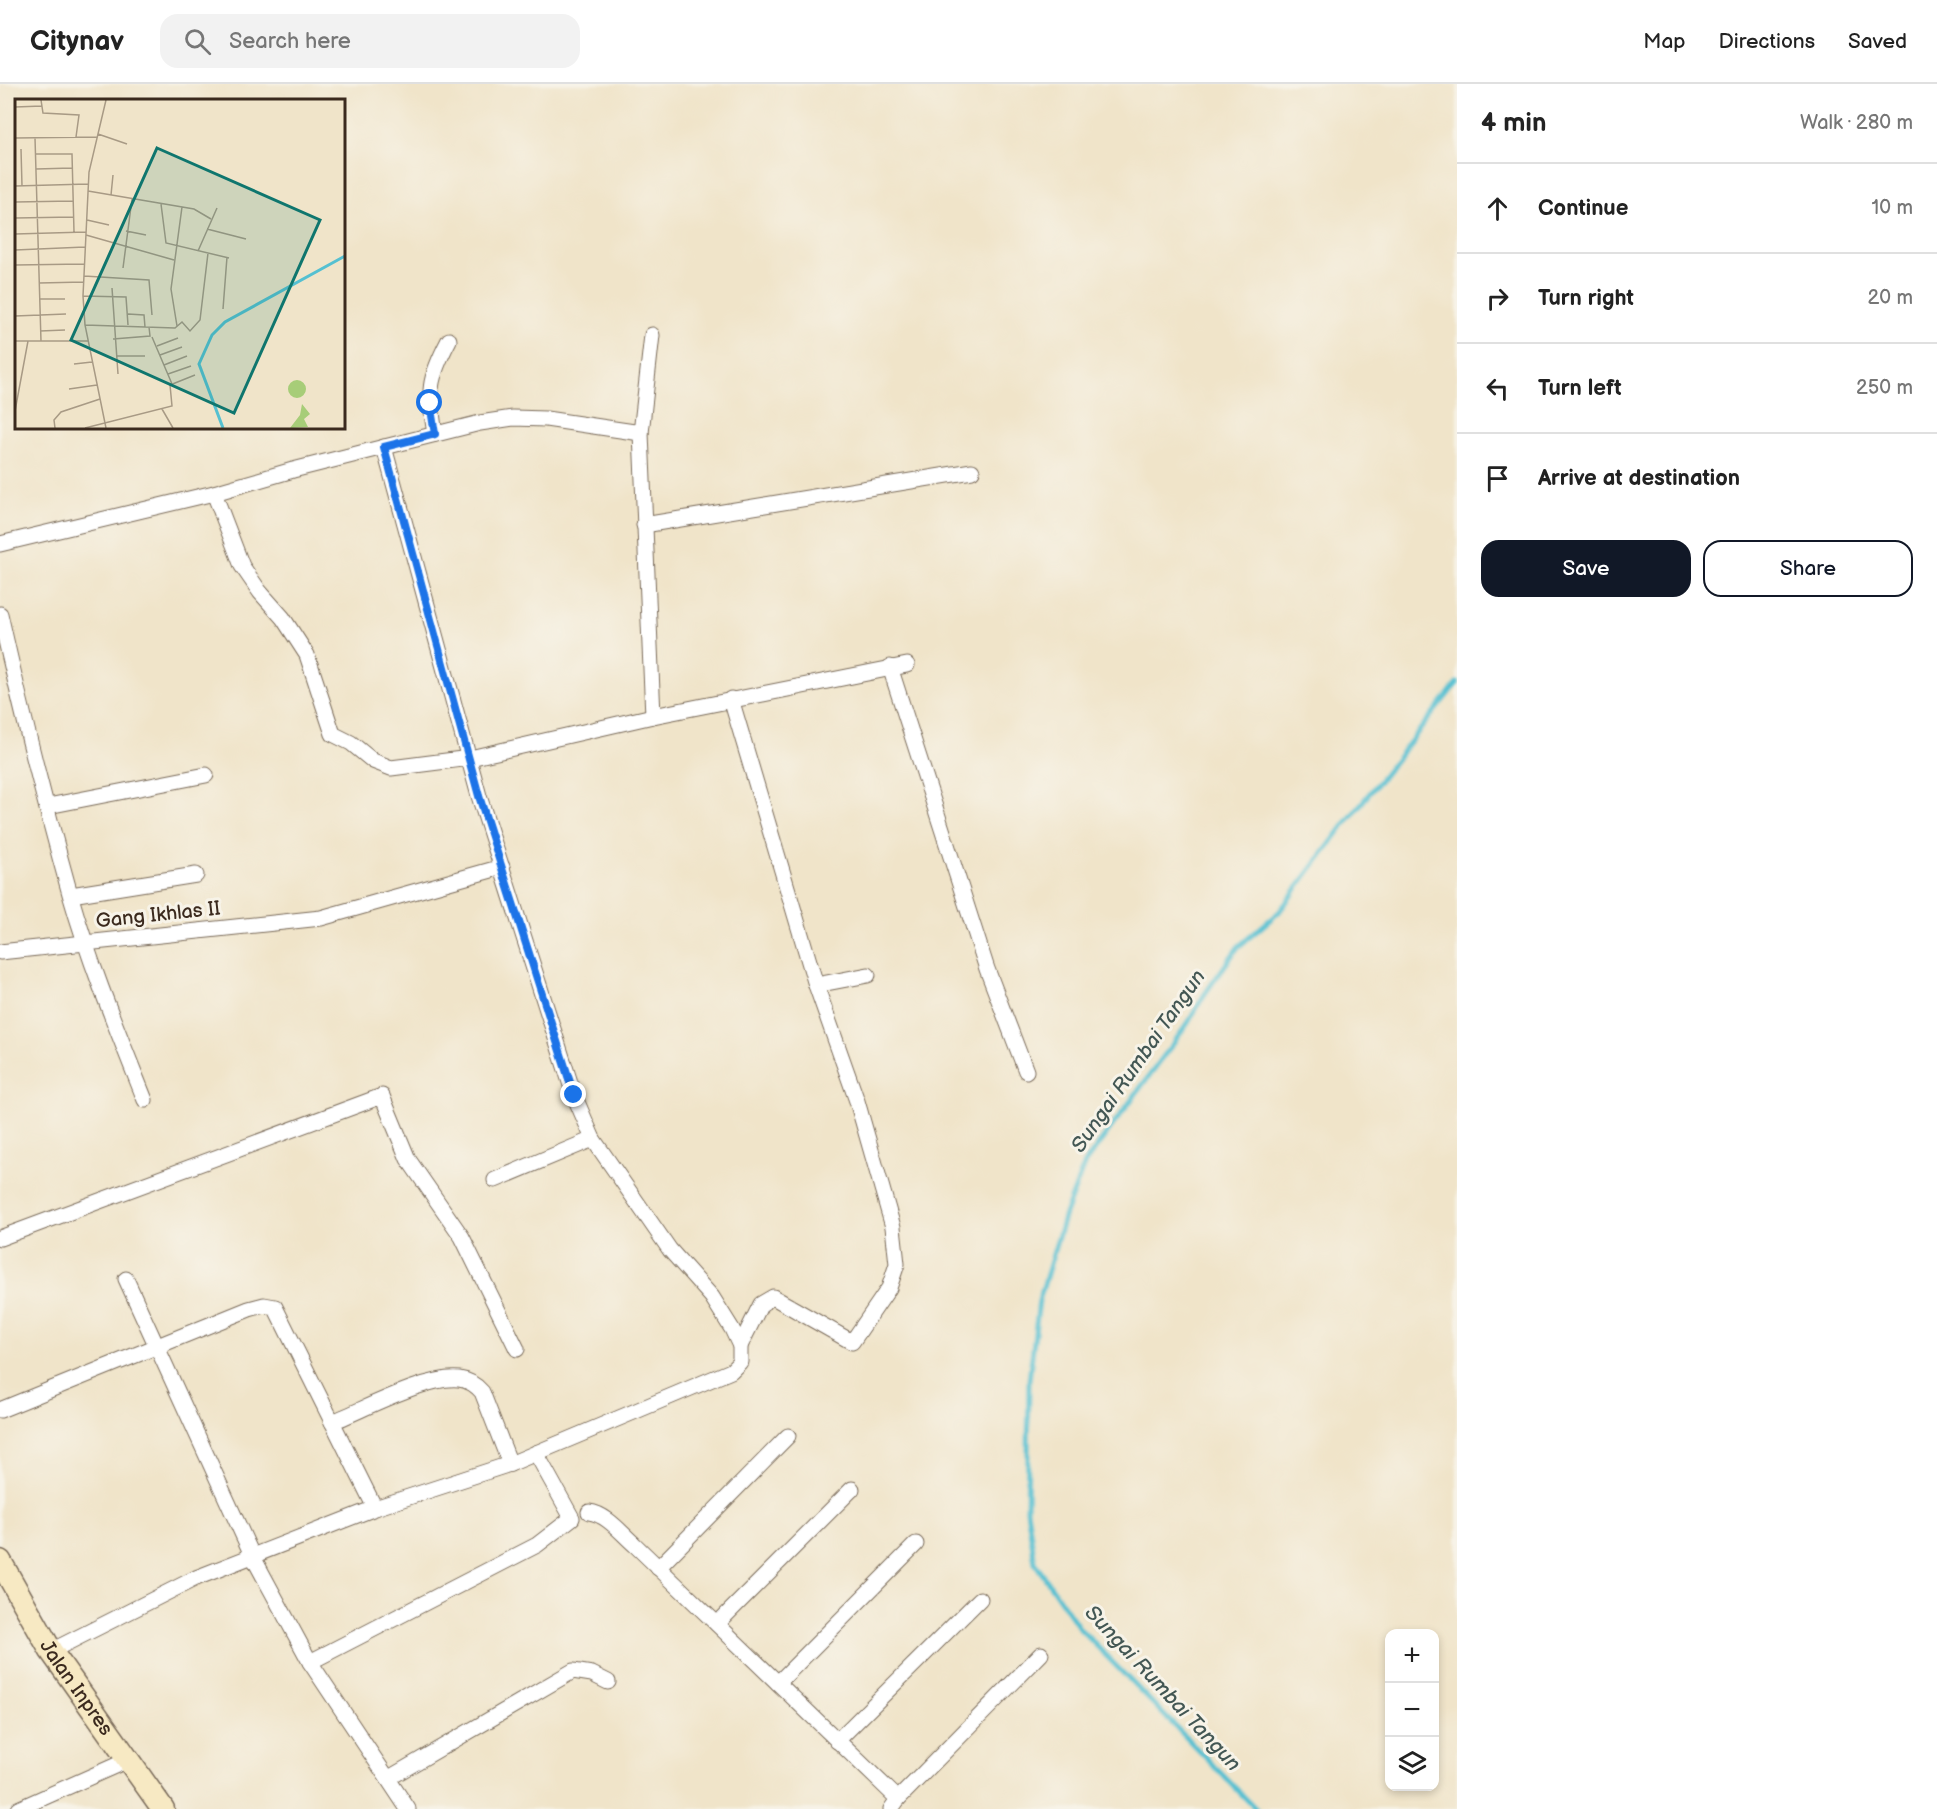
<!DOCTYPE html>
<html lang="en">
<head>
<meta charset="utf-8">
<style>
	body { margin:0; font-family:"Balsamiq Sans",sans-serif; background:#f2f2f2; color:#222 }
	.controls { position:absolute; right:18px; bottom:18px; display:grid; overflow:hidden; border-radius:12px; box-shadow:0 3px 9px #0003 }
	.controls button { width:54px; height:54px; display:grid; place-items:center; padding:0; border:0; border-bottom:2px solid #e0e0e0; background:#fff; color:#222; font:30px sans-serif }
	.stop { position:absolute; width:18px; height:18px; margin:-14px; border:4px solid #1a73e8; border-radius:50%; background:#fff }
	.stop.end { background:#1a73e8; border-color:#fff; box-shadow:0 2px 6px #0008 }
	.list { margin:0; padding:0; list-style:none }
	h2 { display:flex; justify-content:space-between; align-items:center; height:78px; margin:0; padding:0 24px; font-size:26px }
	h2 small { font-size:20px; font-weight:400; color:#767676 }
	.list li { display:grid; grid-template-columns:39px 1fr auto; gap:18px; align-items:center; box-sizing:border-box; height:90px; padding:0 24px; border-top:2px solid #e0e0e0 }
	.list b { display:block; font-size:22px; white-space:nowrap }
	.list em { font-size:20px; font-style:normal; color:#767676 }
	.actions { display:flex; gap:12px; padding:18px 24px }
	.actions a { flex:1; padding:14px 0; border:2px solid #111827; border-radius:18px; text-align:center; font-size:21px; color:#111827 }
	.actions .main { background:#111827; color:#fff }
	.icon { flex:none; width:33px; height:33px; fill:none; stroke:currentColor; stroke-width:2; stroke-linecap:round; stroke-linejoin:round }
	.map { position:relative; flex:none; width:1457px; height:1725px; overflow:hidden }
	header { display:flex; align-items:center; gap:36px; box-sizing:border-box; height:84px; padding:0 30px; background:#fff; border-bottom:2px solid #e0e0e0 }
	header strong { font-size:28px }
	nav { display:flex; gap:33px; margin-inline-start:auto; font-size:21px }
	.search { width:420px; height:54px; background:#f2f2f2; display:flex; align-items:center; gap:15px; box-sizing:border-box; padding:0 21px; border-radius:18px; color:#767676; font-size:22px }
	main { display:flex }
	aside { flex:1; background:#fff }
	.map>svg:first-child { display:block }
</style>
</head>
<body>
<header>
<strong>Citynav</strong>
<div class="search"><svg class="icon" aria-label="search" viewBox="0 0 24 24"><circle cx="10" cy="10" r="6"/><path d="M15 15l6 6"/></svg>Search here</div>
<nav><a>Map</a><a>Directions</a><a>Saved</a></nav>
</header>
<main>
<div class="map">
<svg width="1457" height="1725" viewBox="0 0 1457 1725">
	<rect width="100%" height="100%" fill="#f7f3e8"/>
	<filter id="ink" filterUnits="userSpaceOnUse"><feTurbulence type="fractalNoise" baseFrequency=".0167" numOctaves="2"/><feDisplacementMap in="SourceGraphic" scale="12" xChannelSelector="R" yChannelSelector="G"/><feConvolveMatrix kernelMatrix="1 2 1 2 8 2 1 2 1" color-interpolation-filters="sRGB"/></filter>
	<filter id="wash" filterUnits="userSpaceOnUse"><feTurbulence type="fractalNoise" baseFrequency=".008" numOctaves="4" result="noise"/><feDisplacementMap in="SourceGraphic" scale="24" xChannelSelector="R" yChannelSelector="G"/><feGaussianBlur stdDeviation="1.35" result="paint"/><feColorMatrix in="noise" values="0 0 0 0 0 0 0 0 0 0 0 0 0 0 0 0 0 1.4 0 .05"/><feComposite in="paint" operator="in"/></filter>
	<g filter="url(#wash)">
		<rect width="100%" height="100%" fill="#f0e4c9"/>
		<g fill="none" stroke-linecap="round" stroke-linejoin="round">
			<path stroke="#55c0d1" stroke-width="5" d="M1256 1725 1080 1545 1035 1479 1027 1426 1028 1370 1029 1296 1039 1217 1065 1130 1085 1079 1188 939 1204 911 1238 863 1279 828 1345 740 1457 599"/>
		</g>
	</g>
	<g filter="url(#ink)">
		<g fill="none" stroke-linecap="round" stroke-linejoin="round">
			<defs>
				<g id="street">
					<path d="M652 251 641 349 653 632"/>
					<path d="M435 350C428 306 428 296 449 256"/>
					<path d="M214 409 242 482 260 508 283 534 307 571 333 650 351 659 373 677 391 684 470 674 653 632 907 581"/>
					<path d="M644 441 972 387"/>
					<path d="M0 460 214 409 293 386 480 339 513 334 546 335 641 349"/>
					<path d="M0 530C21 624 44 717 70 810 90 880 118 948 145 1016"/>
					<path d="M890 583 987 885 1026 987"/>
					<path d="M731 615 816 901 857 1017 893 1143 897 1180 889 1204 852 1258 773 1213 761 1220 740 1262"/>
					<path d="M48 722 206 691"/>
					<path d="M71 811 196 791"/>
					<path d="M0 868 321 834 502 783"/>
					<path d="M816 901 868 891"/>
					<path d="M495 1096 593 1055"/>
					<path d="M0 1154 382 1012 408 1075 462 1153 517 1265"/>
					<path d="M126 1195 252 1471 310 1578 408 1725"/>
					<path d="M0 1326 249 1225 264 1221 275 1223 375 1424"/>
					<path d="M332 1338C363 1326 428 1291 459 1295 468 1296 476 1301 482 1308L510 1380"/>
					<path d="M589 1428C607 1430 622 1450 635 1461L898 1715"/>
					<path d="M658 1484 788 1352"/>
					<path d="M717 1540 852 1405"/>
					<path d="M51 1567 196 1494 375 1424 510 1380 731 1287 740 1278V1262L732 1245 712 1213 670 1166 593 1055 574 1011 479 712 384 363"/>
					<path d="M310 1578 537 1461 572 1434 536 1369"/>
					<path d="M778 1599 916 1460"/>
					<path d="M837 1657 980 1515"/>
					<path d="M389 1694 573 1587 592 1590 608 1598"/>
					<path d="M18 1725 128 1676"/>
					<path d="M891 1725 898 1715 1041 1570"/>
				</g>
				<g id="secondary">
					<path id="s1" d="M0 1477 51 1567 163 1725"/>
				</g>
			</defs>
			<use href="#street" stroke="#7a6b5a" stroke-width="17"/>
			<use href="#secondary" stroke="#7a6b5a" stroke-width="25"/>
			<use href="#street" stroke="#fff" stroke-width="15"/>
			<use href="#secondary" stroke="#f7e9c3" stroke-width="22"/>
		</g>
	</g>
	<g fill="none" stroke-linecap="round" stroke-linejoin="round" filter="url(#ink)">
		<path stroke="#1a73e8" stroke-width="8" d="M430 319 435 350 384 363 479 712 574 1011"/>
	</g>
	<g text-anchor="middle" stroke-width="6" stroke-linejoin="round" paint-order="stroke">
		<g font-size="20" fill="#3b2a1e" stroke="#f7f3e8">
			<text transform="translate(158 830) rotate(-6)" y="7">Gang Ikhlas II</text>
			<text dy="7" stroke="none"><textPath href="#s1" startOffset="148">Jalan Inpres</textPath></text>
		</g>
		<g font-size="21" font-style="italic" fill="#435754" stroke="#f7f3e8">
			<text transform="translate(1138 977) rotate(-55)" y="7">Sungai Rumbai Tangun</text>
			<text transform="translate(1163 1604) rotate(47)" y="7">Sungai Rumbai Tangun</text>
		</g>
	</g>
	<g transform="translate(15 15)">
		<rect width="330" height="330" fill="#f0e4c9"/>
		<path d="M273 290a9 9 0 1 1 18 0a9 9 0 1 1-18 0ZM287 305 295 315 289 320 293 328 275 329 285 316Z" fill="#a7cd78"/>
		<path fill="none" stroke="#55c0d1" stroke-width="3" d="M208 329 184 265 197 236 210 223 330 157"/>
		<path fill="none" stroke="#a89a85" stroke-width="1.5" d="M26 1 28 14 64 16 61 38M0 8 27 7M83 35 112 45M0 39 82 38M20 39 26 242M6 50 7 87M21 55H57L59 133M21 70 57 69M0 87 73 85M73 92 179 110 196 120M96 96 98 76M0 103 58 102M146 105 151 144 214 159M0 119 59 118M72 121 94 126M192 130 231 140M111 132 131 136M0 135 71 133M71 136 159 161M0 151 70 148M183 152 202 109M0 166 69 165M108 169 117 100M69 177 134 181 137 216M24 184 69 183M97 189 103 275M68 197 111 198 113 226M24 200H50M208 210 212 158M113 215 129 216 130 228M0 217 51 215M70 226 160 229 167 223 175 232 185 221 193 154M162 227 156 190 167 108M25 232 50 231M137 238 157 285M98 240 135 237 134 228M0 242H73M142 247 163 239M145 256 167 248M101 257H130M59 265 77 263M149 266 172 257M153 275 176 267M54 290 82 286M147 310 158 329M0 312 13 242M40 329 39 321 46 313 85 300M70 329 157 307 155 286 180 276M91 329 70 226 68 197 74 73 91 1"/>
		<path fill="#0f766e" fill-opacity="0.15" stroke="#0f766e" stroke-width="3" d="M142 49 305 121 219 314 56 241Z"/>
		<rect width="330" height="330" fill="none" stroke="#3b2a1e" stroke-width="3"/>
	</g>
</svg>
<div class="controls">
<button>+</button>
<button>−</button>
<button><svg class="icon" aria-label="layers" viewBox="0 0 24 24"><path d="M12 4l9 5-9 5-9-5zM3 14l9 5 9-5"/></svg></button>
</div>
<div class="stop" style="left:430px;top:319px"></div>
<div class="stop end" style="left:574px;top:1011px"></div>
</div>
<aside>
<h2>4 min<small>Walk · 280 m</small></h2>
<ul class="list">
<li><svg class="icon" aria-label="ahead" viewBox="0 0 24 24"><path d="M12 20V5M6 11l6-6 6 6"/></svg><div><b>Continue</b></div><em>10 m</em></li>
<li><svg class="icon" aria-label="right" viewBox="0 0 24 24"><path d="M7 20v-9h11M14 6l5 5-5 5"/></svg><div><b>Turn right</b></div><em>20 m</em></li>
<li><svg class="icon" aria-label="left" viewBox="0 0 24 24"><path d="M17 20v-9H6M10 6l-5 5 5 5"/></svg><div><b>Turn left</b></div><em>250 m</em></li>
<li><svg class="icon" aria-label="arrive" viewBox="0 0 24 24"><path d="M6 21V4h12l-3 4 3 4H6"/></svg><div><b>Arrive at destination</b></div></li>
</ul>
<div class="actions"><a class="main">Save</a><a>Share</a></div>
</aside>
</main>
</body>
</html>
